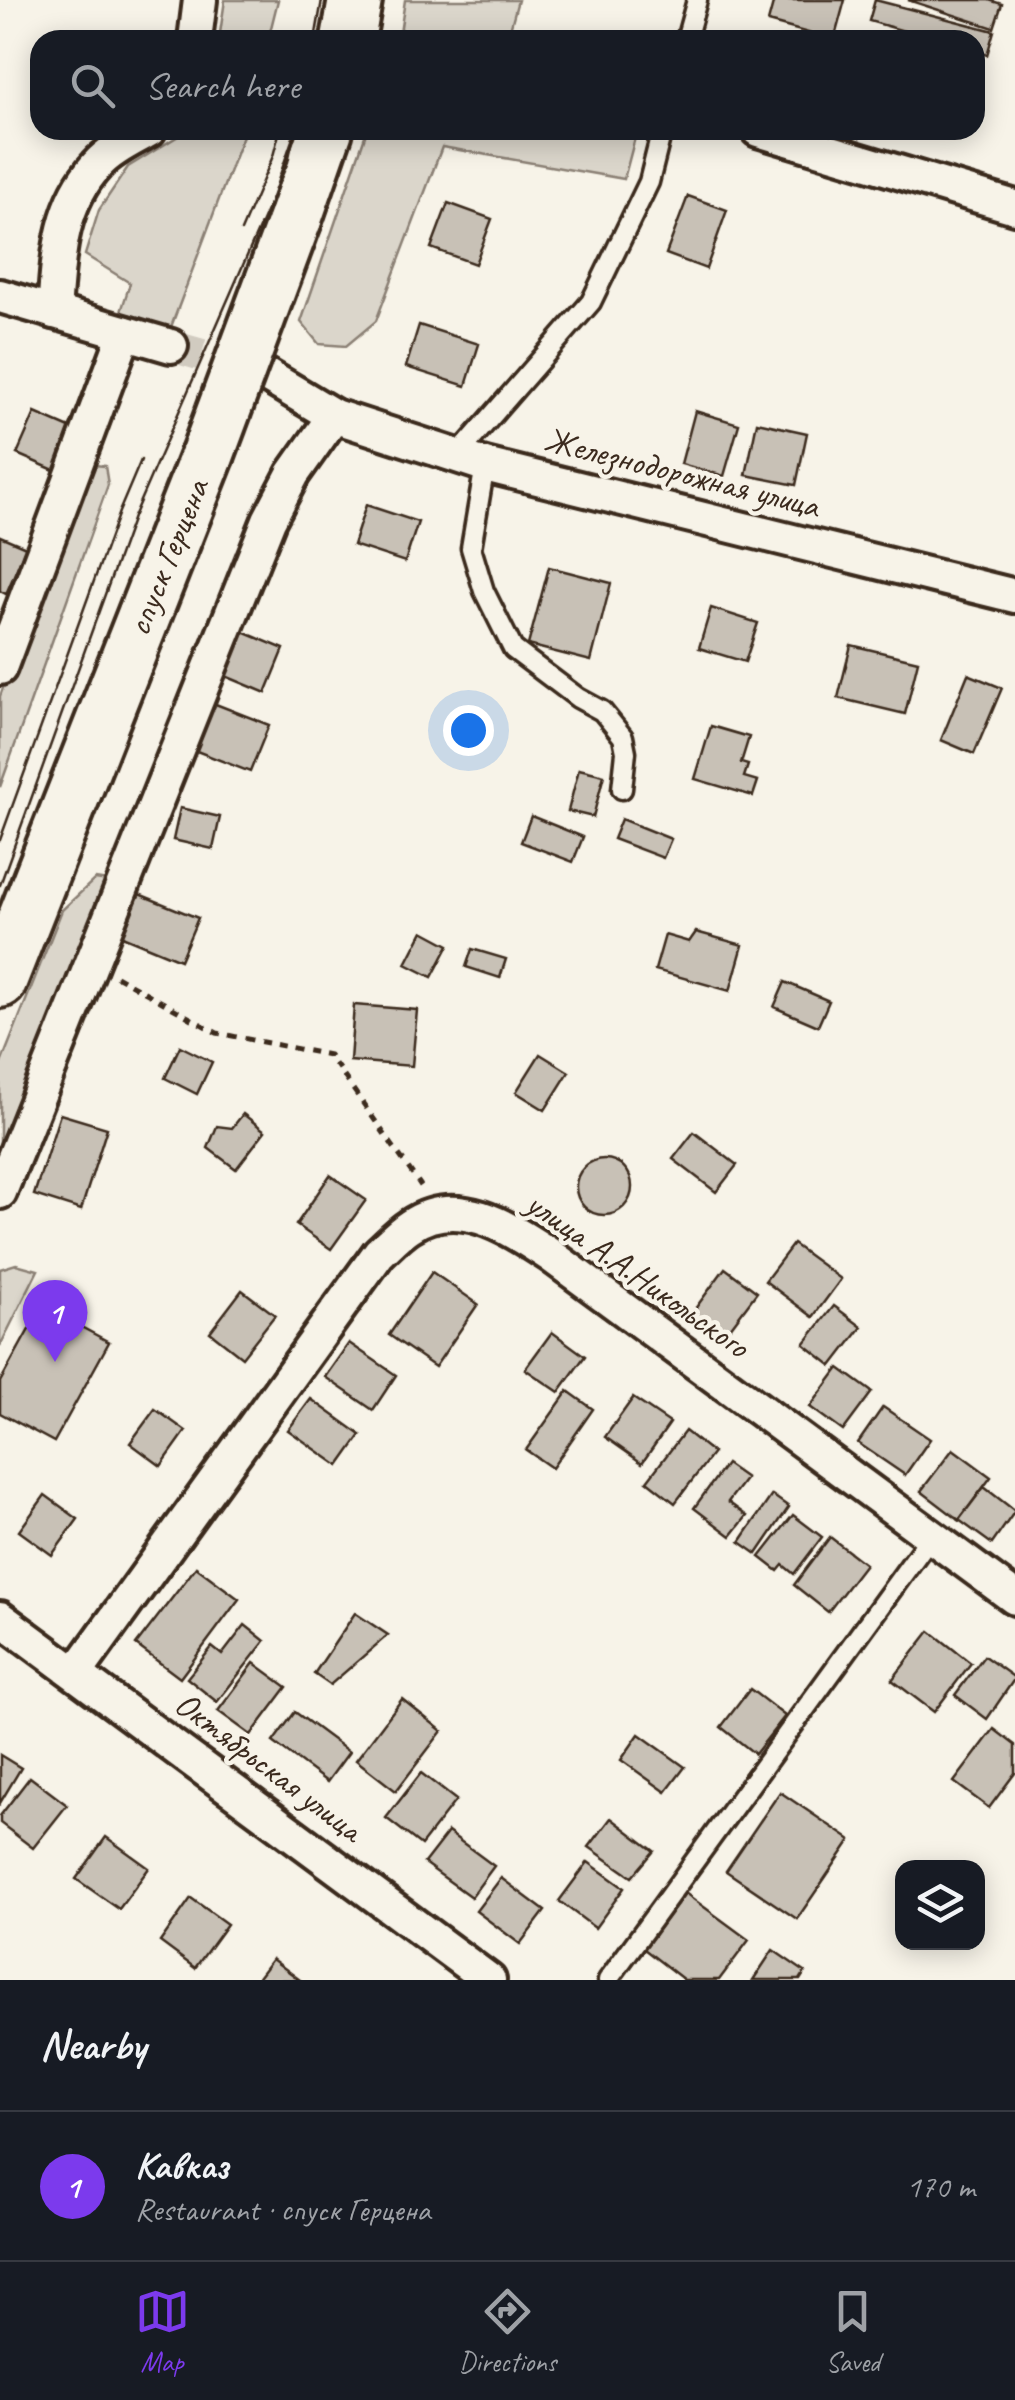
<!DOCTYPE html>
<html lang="en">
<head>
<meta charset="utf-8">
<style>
	body { margin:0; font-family:Caveat,sans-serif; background:#242831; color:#f1f3f6 }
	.controls { position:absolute; right:30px; bottom:30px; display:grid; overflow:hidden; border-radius:20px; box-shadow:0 5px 25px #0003 }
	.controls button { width:90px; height:90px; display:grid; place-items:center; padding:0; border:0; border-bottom:2px solid #363941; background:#171b24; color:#f1f3f6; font:50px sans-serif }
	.you { position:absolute; left:468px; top:730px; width:35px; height:35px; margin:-25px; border:8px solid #fff; border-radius:50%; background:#1a73e8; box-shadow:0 0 0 15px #1a73e833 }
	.badge { display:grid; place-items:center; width:65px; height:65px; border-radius:50%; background:#7c3aed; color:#fff; font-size:32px; font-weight:700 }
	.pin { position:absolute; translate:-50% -82px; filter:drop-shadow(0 2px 5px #0008) }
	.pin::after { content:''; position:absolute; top:52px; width:35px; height:30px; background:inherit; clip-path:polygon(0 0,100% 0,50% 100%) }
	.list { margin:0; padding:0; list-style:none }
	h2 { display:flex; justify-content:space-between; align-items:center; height:130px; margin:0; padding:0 40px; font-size:42px }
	h2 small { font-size:32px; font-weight:400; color:#9ea1a6 }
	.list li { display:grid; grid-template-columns:65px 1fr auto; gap:30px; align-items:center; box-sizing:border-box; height:150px; padding:0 40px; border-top:2px solid #363941 }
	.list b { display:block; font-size:38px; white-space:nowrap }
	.list p { margin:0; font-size:32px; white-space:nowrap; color:#9ea1a6 }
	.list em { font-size:32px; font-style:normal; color:#9ea1a6 }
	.icon { flex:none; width:55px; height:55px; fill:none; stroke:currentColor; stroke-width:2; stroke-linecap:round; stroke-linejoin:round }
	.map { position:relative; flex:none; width:1015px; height:1980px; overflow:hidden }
	.search { position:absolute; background:#171b24; box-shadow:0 5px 25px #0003; left:30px; right:30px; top:30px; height:110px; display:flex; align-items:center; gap:25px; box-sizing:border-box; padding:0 35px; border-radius:30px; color:#9ea1a6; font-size:38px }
	.sheet { height:280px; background:#171b24 }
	nav { display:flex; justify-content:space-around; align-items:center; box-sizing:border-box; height:140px; border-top:2px solid #363941; background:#171b24; font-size:28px; color:#9ea1a6 }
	nav a { display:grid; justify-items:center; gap:5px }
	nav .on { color:#7c3aed }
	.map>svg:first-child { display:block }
</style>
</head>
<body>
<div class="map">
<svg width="1015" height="1980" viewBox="0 0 1015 1980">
	<rect width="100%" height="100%" fill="#f7f3e8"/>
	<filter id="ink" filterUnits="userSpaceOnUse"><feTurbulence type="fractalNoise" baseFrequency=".01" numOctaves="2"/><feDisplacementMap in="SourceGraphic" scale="20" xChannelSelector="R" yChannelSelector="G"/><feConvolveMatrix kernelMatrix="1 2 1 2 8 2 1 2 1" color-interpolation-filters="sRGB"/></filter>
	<g filter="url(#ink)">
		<g fill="#dbd6cb" stroke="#8b8074" stroke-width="2.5">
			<path d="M225 0H278L268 40H219Z"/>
			<path d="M405 0H518L507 40H399Z"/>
			<path d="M188 130H245L171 327 120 315 130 283 85 255 99 210 128 167Z"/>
			<path d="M367 130H637L624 179 442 147 376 321 346 346 319 344 301 322Z"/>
			<path d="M93 465 105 466 108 485 0 787V696L83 473Z"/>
			<path d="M95 879 108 881 0 1164V1066L62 910Z"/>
			<path d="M16 1264 38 1270 0 1346V1269Z"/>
		</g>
		<g fill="#c8c1b6" stroke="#3b2a1e" stroke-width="2.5">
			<path d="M774 0H845L834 40 768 22Z"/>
			<path d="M875 0 994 31 987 55 975 51V40H936L869 21Z"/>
			<path d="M908 0H989L1002 4 994 28Z"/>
			<path d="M688 196 727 210 706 269 666 254Z"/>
			<path d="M448 203 492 219 475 264 431 248Z"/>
			<path d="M419 325 479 344 466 386 406 367Z"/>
			<path d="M695 411 739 424 724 476 681 464Z"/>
			<path d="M35 413 72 429 54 470 17 454Z"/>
			<path d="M757 422 807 433 796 485 746 475Z"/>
			<path d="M366 505 418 522 405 562 353 545Z"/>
			<path d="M0 536 26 547 6 594 0 591Z"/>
			<path d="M549 567 611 583 591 661 528 645Z"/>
			<path d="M711 608 758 623 745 662 699 648Z"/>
			<path d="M241 631 284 649 266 693 223 675Z"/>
			<path d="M851 645 918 661 905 714 838 698Z"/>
			<path d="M968 674 1002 688 974 754 941 740Z"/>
			<path d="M213 703 269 725 250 772 194 750Z"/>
			<path d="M711 726 749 737 741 763 748 765 744 777 758 781 753 796 695 779Z"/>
			<path d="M579 769 604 775 593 817 568 811Z"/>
			<path d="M180 808 220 817 213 849 173 840Z"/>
			<path d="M531 816 583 837 573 862 521 842Z"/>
			<path d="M621 819 671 839 663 858 613 839Z"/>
			<path d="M139 894 198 918 180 960 122 936Z"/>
			<path d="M423 931 449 945 432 977 406 964Z"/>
			<path d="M696 932 743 945 730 991 655 970 665 935 689 942Z"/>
			<path d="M472 949 506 959 500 978 466 967Z"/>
			<path d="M785 982 829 1001 818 1026 774 1007Z"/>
			<path d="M354 1005 417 1010 412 1066 350 1061Z"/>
			<path d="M180 1046 212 1062 197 1094 165 1078Z"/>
			<path d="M540 1054 569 1072 545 1110 516 1092Z"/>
			<path d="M60 1114 107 1128 81 1210 34 1195Z"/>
			<path d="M243 1114 265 1131 236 1169 208 1148 217 1126 232 1128Z"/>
			<path d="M694 1132 737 1165 716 1192 673 1159Z"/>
			<circle cx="604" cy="1187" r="28"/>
			<path d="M330 1175 366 1200 331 1249 296 1225Z"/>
			<path d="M793 1244 841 1279 813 1317 765 1281Z"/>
			<path d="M725 1268 757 1292 721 1340 689 1317Z"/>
			<path d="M432 1272 478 1304 435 1367 389 1335Z"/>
			<path d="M242 1290 275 1315 242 1357 210 1332Z"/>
			<path d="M42 1306 109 1342 54 1442 0 1413V1382Z"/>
			<path d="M834 1306 862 1327 832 1366 804 1344Z"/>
			<path d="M552 1332 585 1356 559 1392 525 1369Z"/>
			<path d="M349 1343 396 1375 373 1410 325 1377Z"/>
			<path d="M839 1368 872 1392 843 1431 810 1407Z"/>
			<path d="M568 1391 593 1409 552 1468 526 1450Z"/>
			<path d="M633 1398 670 1423 642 1463 605 1437Z"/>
			<path d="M311 1399 361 1435 339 1466 288 1430Z"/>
			<path d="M883 1407 930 1439 905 1475 858 1443Z"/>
			<path d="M155 1409 186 1431 161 1466 130 1443Z"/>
			<path d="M685 1431 713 1453 675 1503 647 1481Z"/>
			<path d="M953 1449 991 1477 959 1520 921 1491Z"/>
			<path d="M726 1464 746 1478 728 1502 747 1516 731 1536 694 1508Z"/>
			<path d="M984 1487 1015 1511 992 1544 959 1520Z"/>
			<path d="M45 1495 78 1519 52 1555 19 1531Z"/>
			<path d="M772 1495 789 1507 757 1554 740 1542Z"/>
			<path d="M793 1515 822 1537 794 1574 783 1565 778 1571 760 1557Z"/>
			<path d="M830 1537 865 1564 828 1612 794 1585Z"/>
			<path d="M196 1567 239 1599 180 1678 136 1645Z"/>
			<path d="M355 1613 388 1635 330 1685 314 1674Z"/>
			<path d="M245 1625 265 1641 217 1702 187 1678 212 1647 222 1655Z"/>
			<path d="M930 1631 971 1663 934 1712 892 1680Z"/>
			<path d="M984 1656 1015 1678 987 1719 955 1695Z"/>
			<path d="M254 1663 287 1687 251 1735 218 1711Z"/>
			<path d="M750 1689 785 1716 755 1754 721 1727Z"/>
			<path d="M402 1699 442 1731 396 1791 356 1760Z"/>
			<path d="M295 1712 349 1752 327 1782 273 1742Z"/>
			<path d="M994 1729 1015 1745V1773L989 1808 954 1782Z"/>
			<path d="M639 1734 685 1767 666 1792 621 1760Z"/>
			<path d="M0 1755 21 1768 0 1803Z"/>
			<path d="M421 1773 456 1800 421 1845 386 1818Z"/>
			<path d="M30 1777 67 1805 33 1848 0 1823V1816Z"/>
			<path d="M780 1792 851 1840 797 1919 726 1871Z"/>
			<path d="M611 1818 654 1851 632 1877 589 1847Z"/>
			<path d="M448 1832 494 1866 471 1897 424 1863Z"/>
			<path d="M106 1837 149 1868 119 1909 76 1879Z"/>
			<path d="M588 1862 624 1888 595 1928 559 1901Z"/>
			<path d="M501 1878 545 1911 520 1944 476 1911Z"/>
			<path d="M685 1893 749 1940 719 1980H684L644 1949Z"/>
			<path d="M191 1898 227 1924 195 1968 160 1942Z"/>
			<path d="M773 1950 805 1972 800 1980H753Z"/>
			<path d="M272 1959 300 1980H256Z"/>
		</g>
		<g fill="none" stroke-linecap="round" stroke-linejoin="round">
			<path stroke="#d1cbc0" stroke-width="32" stroke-dasharray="32 16" stroke-linecap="butt" d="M171 346 254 370"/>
			<defs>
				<g id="lane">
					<path d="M686 40 697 0"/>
					<path d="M457 456 591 302 649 182 662 130"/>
					<path d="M485 465 471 548 484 591 513 649 578 698 602 711 623 737 626 752 622 789"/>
					<path d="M608 1980 931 1536"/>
				</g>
				<g id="street">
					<path d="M195 40 200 0"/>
					<path d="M758 130 1015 207"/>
					<path d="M0 296 171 346"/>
					<path d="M54 312C58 260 59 206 97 165 110 150 132 140 149 130"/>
					<path d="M259 371 334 416 485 465 1015 596"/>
					<path d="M0 668 125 333"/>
					<path d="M0 1192 269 520 293 474 334 416"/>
					<path d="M0 1618 489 1980"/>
					<path d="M76 1673 379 1253C389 1244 399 1233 410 1226 458 1193 510 1229 550 1255L1015 1598"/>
				</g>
				<g id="primary">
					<path d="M348 40 355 0"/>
					<path d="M295 219 326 130"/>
					<path d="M0 981 207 456"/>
				</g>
			</defs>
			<use href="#lane" stroke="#3b2a1e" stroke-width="25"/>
			<use href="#street" stroke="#3b2a1e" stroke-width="40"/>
			<use href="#primary" stroke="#3b2a1e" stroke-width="60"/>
			<path stroke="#3b2a1e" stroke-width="5" stroke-dasharray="8 8" stroke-linecap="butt" d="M116 976 217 1033 329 1055 421 1186"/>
			<use href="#lane" stroke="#f7f3e8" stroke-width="18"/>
			<use href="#street" stroke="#f7f3e8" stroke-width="32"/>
			<use href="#primary" stroke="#f7f3e8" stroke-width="52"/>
			<g stroke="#3b2a1e" stroke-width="2.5">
				<path d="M315 40 322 0"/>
				<path d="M241 231 273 156 280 130"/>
				<path d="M0 840 119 512 141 460"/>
				<path d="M0 885 133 517 288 162 295 130"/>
			</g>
			<defs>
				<path id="primary-bridge" d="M207 456 295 219"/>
			</defs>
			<use href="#primary-bridge" stroke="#3b2a1e" stroke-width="60" stroke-linecap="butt"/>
			<use href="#primary-bridge" stroke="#f7f3e8" stroke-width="52"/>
		</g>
	</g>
	<g text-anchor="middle" stroke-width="9" stroke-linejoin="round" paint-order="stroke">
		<g font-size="35" fill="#3b2a1e" stroke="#f7f3e8">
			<text transform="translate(682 472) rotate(14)" y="12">Железнодорожная улица</text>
			<text transform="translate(167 557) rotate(-68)" y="12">спуск Герцена</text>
			<text transform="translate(638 1274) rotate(35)" y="12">улица А.А.Никольского</text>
			<text transform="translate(269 1766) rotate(37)" y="12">Октябрьская улица</text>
		</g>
	</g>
</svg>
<div class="controls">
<button><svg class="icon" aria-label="layers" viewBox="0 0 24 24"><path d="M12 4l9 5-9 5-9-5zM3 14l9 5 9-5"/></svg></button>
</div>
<div class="you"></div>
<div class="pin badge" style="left:55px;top:1362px">1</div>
<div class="search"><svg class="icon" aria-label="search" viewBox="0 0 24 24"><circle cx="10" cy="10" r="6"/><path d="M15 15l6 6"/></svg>Search here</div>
</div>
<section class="sheet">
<h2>Nearby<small></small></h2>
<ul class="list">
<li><span class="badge">1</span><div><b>Кавказ</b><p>Restaurant · спуск Герцена</p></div><em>170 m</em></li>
</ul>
</section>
<nav>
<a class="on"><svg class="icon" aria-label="map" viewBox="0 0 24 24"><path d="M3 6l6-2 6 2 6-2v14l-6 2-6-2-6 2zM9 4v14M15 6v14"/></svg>Map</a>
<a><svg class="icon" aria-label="directions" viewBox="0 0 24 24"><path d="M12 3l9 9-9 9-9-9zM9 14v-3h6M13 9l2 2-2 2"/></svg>Directions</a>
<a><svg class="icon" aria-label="saved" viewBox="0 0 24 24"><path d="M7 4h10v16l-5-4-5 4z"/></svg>Saved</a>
</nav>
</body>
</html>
